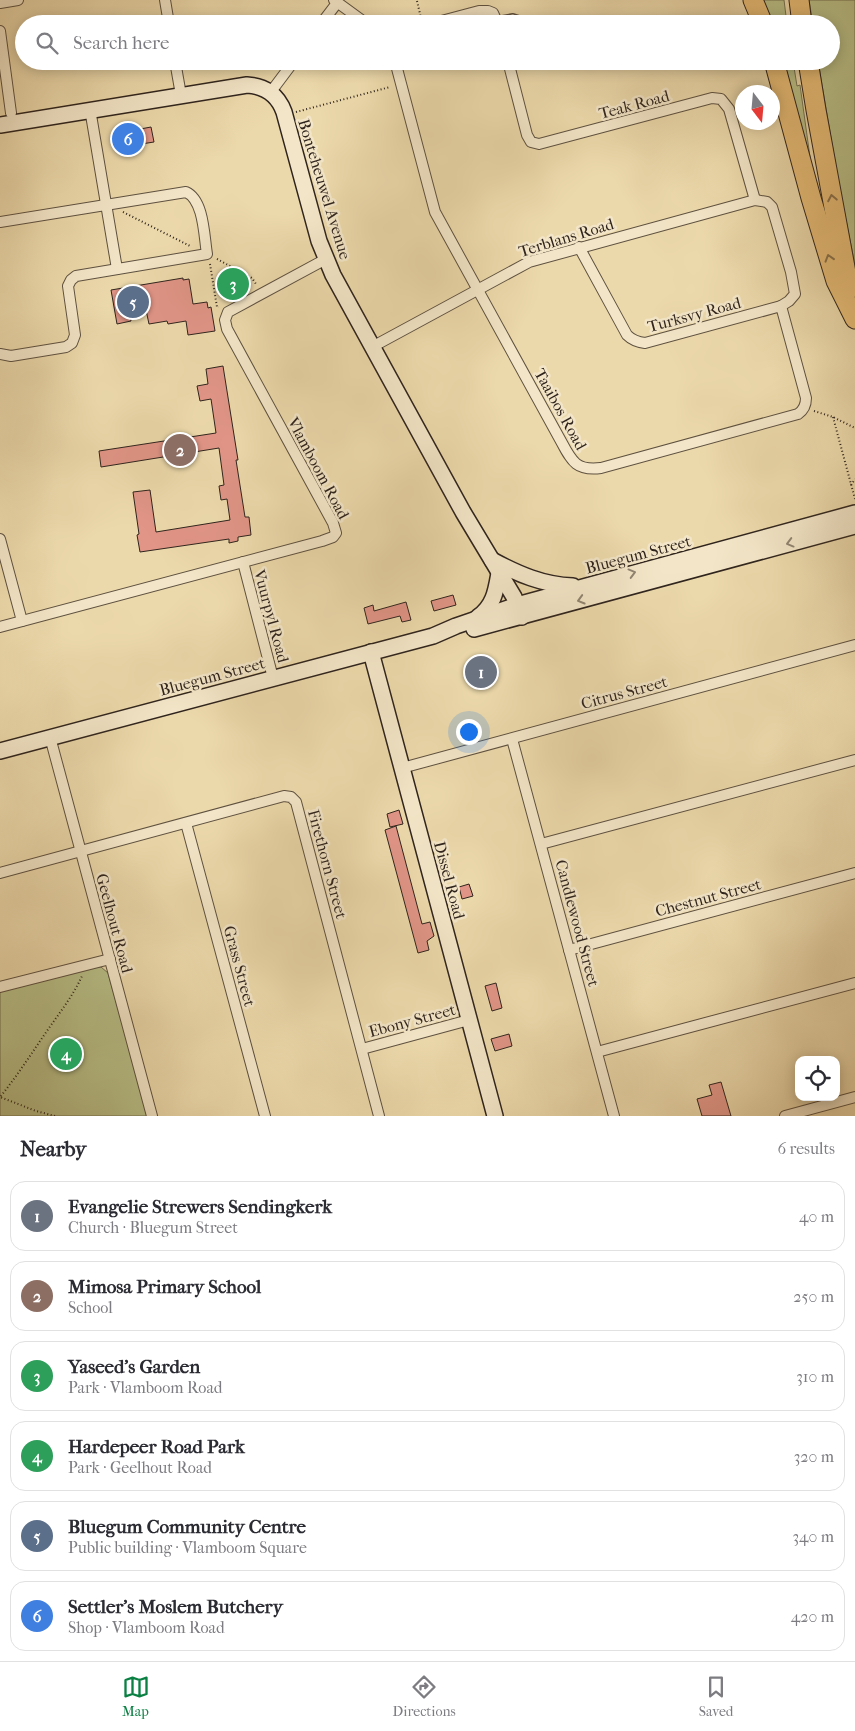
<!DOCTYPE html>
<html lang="en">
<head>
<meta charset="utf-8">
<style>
	body { margin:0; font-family:"IM FELL French Canon",serif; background:#f2f2f3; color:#2b2b33 }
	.controls { position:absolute; right:15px; bottom:15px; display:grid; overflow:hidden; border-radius:10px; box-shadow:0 2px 12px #0003 }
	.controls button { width:45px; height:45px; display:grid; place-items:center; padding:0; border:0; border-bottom:1px solid #e1e1e2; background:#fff; color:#2b2b33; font:25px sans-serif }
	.compass { position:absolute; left:735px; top:85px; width:45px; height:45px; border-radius:50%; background:#fff; box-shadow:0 2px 12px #0003; rotate:164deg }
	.you { position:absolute; left:468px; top:731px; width:18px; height:18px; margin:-12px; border:4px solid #fff; border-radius:50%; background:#1a73e8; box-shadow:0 0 0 8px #1a73e833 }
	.badge { display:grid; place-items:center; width:32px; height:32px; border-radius:50%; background:#0b8043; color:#fff; font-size:16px; font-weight:700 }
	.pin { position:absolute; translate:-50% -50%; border:2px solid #fff; box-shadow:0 1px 5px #0006 }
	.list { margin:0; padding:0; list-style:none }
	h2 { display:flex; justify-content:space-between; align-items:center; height:65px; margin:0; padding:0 20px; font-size:21px }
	h2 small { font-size:16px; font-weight:400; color:#7c7c81 }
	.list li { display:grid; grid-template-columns:32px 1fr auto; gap:15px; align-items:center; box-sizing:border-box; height:70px; margin:0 10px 10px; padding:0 10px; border:1px solid #e1e1e2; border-radius:15px }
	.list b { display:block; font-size:19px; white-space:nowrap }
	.list p { margin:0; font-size:16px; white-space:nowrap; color:#7c7c81 }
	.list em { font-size:16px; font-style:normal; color:#7c7c81 }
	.icon { flex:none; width:28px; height:28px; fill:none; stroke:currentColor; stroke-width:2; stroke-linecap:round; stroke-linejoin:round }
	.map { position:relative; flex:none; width:855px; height:1116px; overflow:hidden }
	.search { position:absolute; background:#fff; box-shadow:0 2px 12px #0003; left:15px; right:15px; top:15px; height:55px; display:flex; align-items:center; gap:12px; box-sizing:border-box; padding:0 18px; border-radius:28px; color:#7c7c81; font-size:19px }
	.sheet { height:545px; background:#fff }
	nav { display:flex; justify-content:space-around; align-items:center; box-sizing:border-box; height:70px; border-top:1px solid #e1e1e2; background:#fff; font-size:14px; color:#7c7c81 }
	nav a { display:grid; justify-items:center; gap:2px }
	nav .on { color:#0b8043 }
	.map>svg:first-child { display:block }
</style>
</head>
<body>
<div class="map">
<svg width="855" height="1116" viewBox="0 0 855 1116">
	<rect width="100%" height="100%" fill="#ecd9ab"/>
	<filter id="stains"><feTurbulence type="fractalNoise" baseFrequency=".004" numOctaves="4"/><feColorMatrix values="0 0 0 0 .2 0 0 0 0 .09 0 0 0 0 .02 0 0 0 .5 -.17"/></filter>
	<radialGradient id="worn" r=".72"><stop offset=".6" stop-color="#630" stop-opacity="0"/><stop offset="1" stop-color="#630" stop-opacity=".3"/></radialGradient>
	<g fill="#b8bf88" stroke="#747252">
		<path d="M763 0H784L787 24H773Z"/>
		<path d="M809 0H855V265L839 185 818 61H831V24H813Z"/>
		<path d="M784 61H793L797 86 800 85 810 157 808 158Z"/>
		<path d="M93 967H101L108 973 148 1116H0V992Z"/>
	</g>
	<g fill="#e19587" stroke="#2f241d">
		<path d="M151 127 154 142 122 147 119 133Z"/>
		<path d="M183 278V280L189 279 193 304 207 302 208 308 211 307 215 331 188 335 186 321 168 324 167 321 149 324 146 310 130 315 131 321 117 324 111 290Z"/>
		<path d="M223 366 238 460H236L245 517H249L251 535 238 537V541L229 543V539L140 552 137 535 139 534 133 492 150 490 156 532 230 520 227 499 221 500 219 486 224 485 219 448 101 467 99 451 216 433 211 399 200 401 197 386 208 384 206 369Z"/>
		<path d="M453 595 456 605 434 611 431 601Z"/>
		<path d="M406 602 411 620 402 622 400 616 368 624 364 608 373 605 374 611Z"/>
		<path d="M483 660 484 664H486L492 685 477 689 471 667H474L473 663Z"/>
		<path d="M399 810 403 824 390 827 387 814Z"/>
		<path d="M396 826 422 924 430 922 434 936 427 941 429 950 418 953 385 830Z"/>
		<path d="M469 884 473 896 462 899 459 887Z"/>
		<path d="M496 983 502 1008 492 1011 485 986Z"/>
		<path d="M509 1034 512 1046 495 1051 491 1039Z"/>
		<path d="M721 1082 731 1116H702L697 1099 712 1095 709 1085Z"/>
	</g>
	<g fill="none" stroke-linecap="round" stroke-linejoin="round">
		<defs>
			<path id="lane" d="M497 20 513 17 534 24"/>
			<g id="street">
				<path d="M165 0 169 24"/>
				<path d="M334 0 367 24"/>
				<path d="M0 3 18 0"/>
				<path d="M321 24 337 3"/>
				<path d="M430 24 479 11H488L493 13 498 24"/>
				<path d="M0 31 11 113"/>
				<path d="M175 61 181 95"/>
				<path d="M395 61 435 212 562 443C572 462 577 471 601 468L798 414C804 410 806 405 806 398L781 306 645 343C637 342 632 340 627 335L579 247"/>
				<path d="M508 61 527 135 531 142 539 144 712 98 721 99 729 109 755 200"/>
				<path d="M270 93 294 61"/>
				<path d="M90 109 117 269"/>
				<path d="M0 222 186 192C204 200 204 236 207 254L76 276 71 280 68 286 75 335 72 343 66 347 11 356 0 354"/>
				<path d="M372 347 529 262 755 200 767 202 772 207 791 272 795 294 789 301 781 306"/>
				<path d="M0 539 22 621"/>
				<path d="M243 562 273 678"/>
				<path d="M0 627 322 541 333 537 336 533 333 523 227 329 225 320 228 312 326 259"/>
				<path d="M50 737 152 1116"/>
				<path d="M512 739 614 1116"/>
				<path d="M402 768 855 645"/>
				<path d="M186 823 265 1116"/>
				<path d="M541 844 855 760"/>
				<path d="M0 873 284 796 291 797 296 802 379 1116"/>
				<path d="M569 950 855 873"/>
				<path d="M0 987 110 959"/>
				<path d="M362 1049 469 1020"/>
				<path d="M597 1052 855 983"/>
				<path d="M785 1116 855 1097"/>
			</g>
			<g id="secondary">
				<path d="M0 125 247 85C265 86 278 95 284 112L319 241 333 275 463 512 514 597 522 617"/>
				<path d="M492 560C518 574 543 585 573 586"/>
				<path d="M478 617C494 606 496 590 499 573"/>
				<path d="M474 629 855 526"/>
				<path d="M371 652 495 1116"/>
				<path d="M0 751 433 636 456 626 517 605 855 513"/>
			</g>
			<g id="highway">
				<path d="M753 0 763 24"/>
				<path d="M799 0 802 24"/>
				<path d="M774 61 811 198 836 281 855 319"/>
				<path d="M808 61 816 110 849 289"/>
			</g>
		</defs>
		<use href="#lane" stroke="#5e5140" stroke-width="8"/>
		<use href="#street" stroke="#5e5140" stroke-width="12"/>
		<use href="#secondary" stroke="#2f241d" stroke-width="18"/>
		<use href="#highway" stroke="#2f241d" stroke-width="21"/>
		<g stroke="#2f241d" stroke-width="2" stroke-dasharray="1 2.5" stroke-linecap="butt">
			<path d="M417 1 421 18"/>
			<path d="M296 112 390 87"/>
			<path d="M123 212 190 246"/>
			<path d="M217 259 252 278 256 284"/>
			<path d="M210 264 217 307H219"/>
			<path d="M814 411 833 417 855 428"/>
			<path d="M833 417 855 499"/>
			<path d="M851 485 855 479"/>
			<path d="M55 1116 36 1111 0 1097C18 1075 33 1051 49 1028 61 1011 74 994 82 976"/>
		</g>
		<use href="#lane" stroke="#f3e6c8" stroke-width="5"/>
		<use href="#street" stroke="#f3e6c8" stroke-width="10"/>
		<use href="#secondary" stroke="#f3e6c8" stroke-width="15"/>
		<use href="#highway" stroke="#e6bc76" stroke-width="19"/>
	</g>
	<defs><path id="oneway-chevron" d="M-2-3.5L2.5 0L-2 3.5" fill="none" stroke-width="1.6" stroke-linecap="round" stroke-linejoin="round" transform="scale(1.25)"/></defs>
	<g stroke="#8a704a">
		<use href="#oneway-chevron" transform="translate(832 198) rotate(-101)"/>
		<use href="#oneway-chevron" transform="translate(829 258) rotate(-107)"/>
	</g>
	<g stroke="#918572">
		<use href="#oneway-chevron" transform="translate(790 543) rotate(165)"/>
		<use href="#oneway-chevron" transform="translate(632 573) rotate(-15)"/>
		<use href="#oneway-chevron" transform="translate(581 600) rotate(164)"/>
	</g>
	<g text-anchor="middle" stroke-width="5" stroke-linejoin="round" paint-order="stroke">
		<g font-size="16" fill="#2f241d" stroke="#f3e6c8">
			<text transform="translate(634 104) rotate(-15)" y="6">Teak Road</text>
			<text transform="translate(325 189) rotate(73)" y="6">Bonteheuwel Avenue</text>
			<text transform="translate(566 237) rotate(-17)" y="6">Terblans Road</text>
			<text transform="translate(694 314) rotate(-15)" y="6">Turksvy Road</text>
			<text transform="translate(561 409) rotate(61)" y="6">Taaibos Road</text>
			<text transform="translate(319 468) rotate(62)" y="6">Vlamboom Road</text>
			<text transform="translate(638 554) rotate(-15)" y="6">Bluegum Street</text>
			<text transform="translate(272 616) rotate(75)" y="6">Vuurpyl Road</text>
			<text transform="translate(212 676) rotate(-15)" y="6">Bluegum Street</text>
			<text transform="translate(624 692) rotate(-15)" y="6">Citrus Street</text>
			<text transform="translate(328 864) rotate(75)" y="6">Firethorn Street</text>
			<text transform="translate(450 880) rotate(75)" y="6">Dissel Road</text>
			<text transform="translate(708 897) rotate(-15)" y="6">Chestnut Street</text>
			<text transform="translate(115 923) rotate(75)" y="6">Geelhout Road</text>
			<text transform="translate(578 923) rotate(75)" y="6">Candlewood Street</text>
			<text transform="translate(240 966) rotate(75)" y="6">Grass Street</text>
			<text transform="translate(412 1020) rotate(-15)" y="6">Ebony Street</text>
		</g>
	</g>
	<rect width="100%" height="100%" filter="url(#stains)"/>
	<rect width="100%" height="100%" fill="url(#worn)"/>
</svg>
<div class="controls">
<button><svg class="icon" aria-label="locate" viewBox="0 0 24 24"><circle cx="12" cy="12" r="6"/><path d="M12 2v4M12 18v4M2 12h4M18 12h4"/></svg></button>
</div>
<svg class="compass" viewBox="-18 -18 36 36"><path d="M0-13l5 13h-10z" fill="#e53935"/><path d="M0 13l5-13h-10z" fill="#7c7c81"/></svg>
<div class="you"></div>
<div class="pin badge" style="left:481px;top:672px;background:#6b7280">1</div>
<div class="pin badge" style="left:180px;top:450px;background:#8d6e63">2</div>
<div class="pin badge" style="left:233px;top:284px;background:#2e9e5b">3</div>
<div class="pin badge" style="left:66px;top:1054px;background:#2e9e5b">4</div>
<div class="pin badge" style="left:133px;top:302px;background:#5c6f8a">5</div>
<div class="pin badge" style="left:128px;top:139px;background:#3f7fe0">6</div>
<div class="search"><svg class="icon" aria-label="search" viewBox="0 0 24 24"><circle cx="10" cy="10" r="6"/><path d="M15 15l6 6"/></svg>Search here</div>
</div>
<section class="sheet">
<h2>Nearby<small>6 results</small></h2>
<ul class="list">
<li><span class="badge" style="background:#6b7280">1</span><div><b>Evangelie Strewers Sendingkerk</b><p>Church · Bluegum Street</p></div><em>40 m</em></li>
<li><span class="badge" style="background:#8d6e63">2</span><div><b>Mimosa Primary School</b><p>School</p></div><em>250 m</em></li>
<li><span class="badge" style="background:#2e9e5b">3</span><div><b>Yaseed's Garden</b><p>Park · Vlamboom Road</p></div><em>310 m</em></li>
<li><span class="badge" style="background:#2e9e5b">4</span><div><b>Hardepeer Road Park</b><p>Park · Geelhout Road</p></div><em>320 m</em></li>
<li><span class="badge" style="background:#5c6f8a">5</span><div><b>Bluegum Community Centre</b><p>Public building · Vlamboom Square</p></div><em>340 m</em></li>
<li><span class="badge" style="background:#3f7fe0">6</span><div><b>Settler's Moslem Butchery</b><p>Shop · Vlamboom Road</p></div><em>420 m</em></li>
</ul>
</section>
<nav>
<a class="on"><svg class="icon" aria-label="map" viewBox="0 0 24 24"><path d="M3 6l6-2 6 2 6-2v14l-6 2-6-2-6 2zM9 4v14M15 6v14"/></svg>Map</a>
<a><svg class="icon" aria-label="directions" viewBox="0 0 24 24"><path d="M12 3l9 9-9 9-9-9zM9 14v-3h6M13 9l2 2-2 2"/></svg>Directions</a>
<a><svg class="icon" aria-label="saved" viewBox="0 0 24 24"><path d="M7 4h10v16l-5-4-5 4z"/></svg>Saved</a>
</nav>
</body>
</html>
